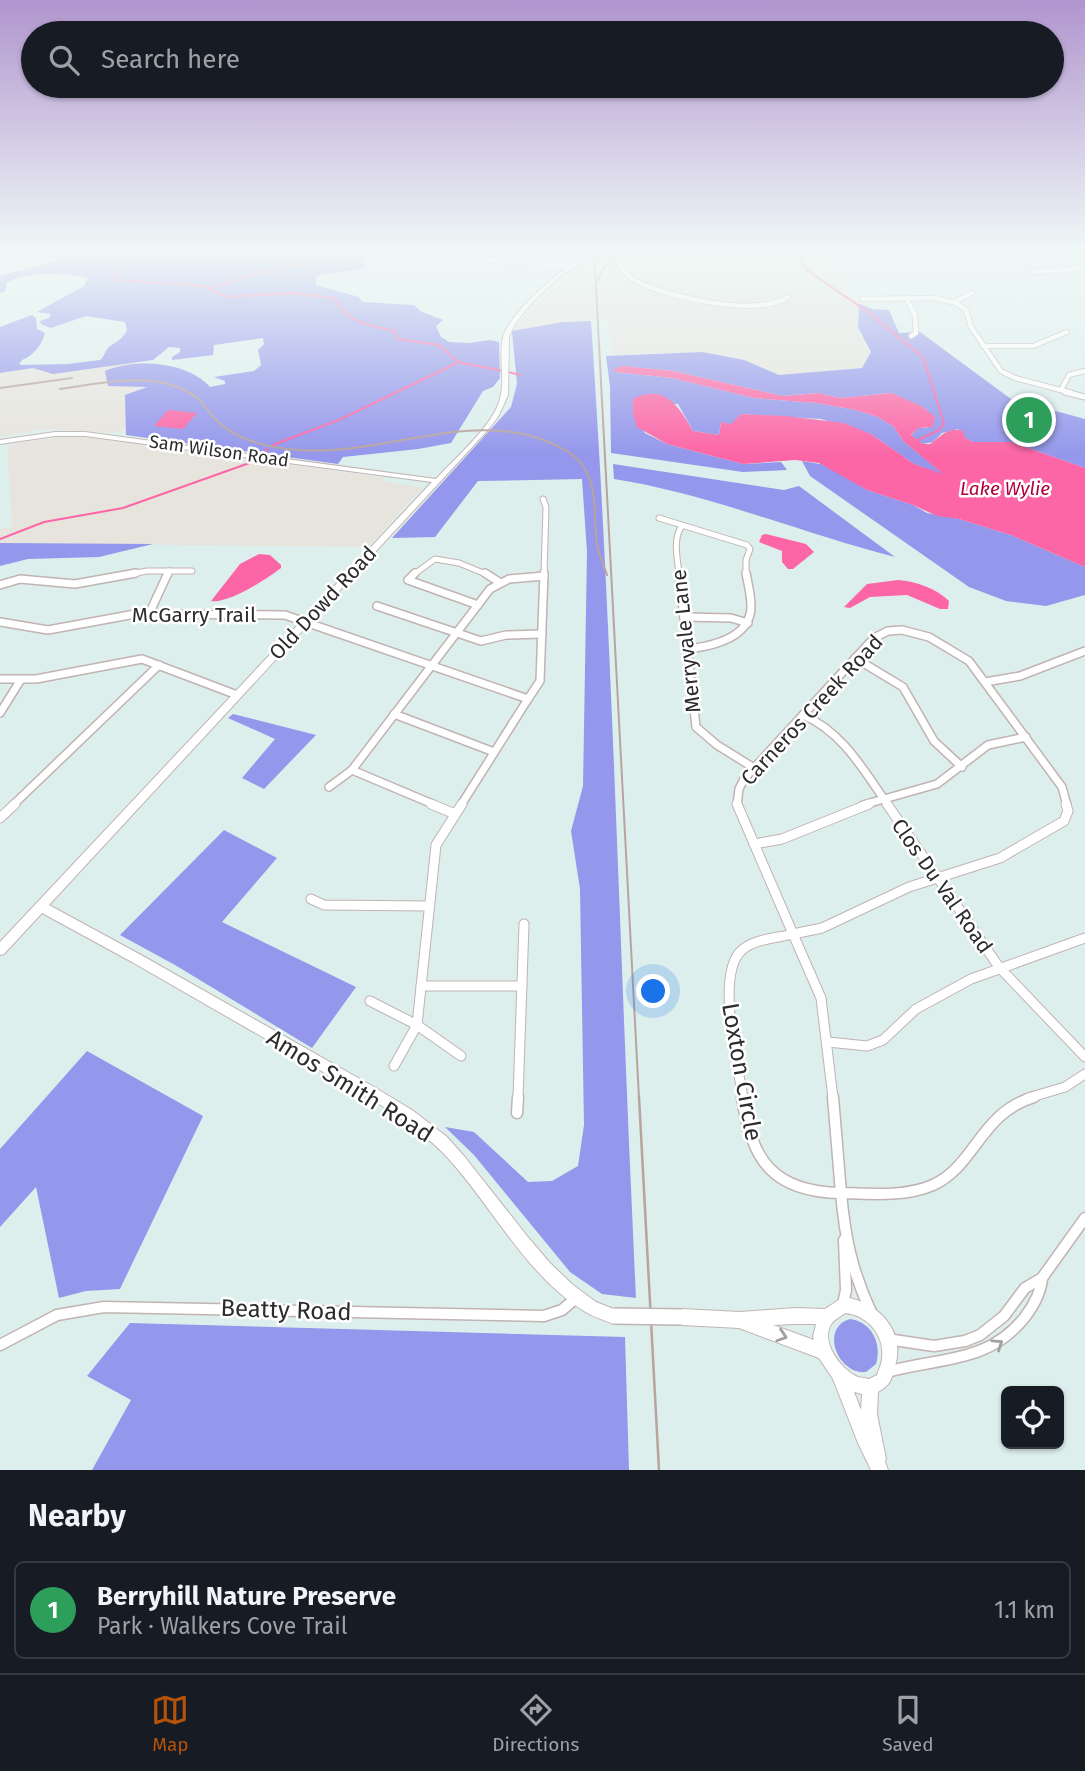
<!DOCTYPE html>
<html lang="en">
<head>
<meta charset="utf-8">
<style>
	body { margin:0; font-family:"Fira Sans",sans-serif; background:#242831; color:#f1f3f6 }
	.controls { position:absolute; right:21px; bottom:21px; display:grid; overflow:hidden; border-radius:10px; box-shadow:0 2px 5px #0004 }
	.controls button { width:63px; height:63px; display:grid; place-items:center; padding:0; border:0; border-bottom:2px solid #363941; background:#171b24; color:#f1f3f6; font:35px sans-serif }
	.you { position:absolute; left:654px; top:992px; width:24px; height:24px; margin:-18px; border:5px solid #fff; border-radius:50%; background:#1a73e8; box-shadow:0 0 0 10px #1a73e833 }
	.badge { display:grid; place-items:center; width:46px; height:46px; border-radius:50%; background:#b45309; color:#fff; font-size:23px; font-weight:700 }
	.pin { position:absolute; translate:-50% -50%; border:4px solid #fff; box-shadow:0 2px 7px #0006 }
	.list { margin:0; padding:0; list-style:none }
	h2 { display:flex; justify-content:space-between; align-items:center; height:91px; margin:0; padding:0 28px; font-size:30px }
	h2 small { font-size:23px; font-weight:400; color:#9ea1a6 }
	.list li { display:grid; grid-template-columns:46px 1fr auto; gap:21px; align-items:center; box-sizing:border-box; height:98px; margin:0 14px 14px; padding:0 14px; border:2px solid #363941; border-radius:10px }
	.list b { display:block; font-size:26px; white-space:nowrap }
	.list p { margin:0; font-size:23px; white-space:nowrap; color:#9ea1a6 }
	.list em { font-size:23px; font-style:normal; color:#9ea1a6 }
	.icon { flex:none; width:38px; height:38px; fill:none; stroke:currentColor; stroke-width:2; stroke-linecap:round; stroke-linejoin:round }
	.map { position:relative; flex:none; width:1085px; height:1470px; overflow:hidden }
	.search { position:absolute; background:#171b24; box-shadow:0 2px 5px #0004; left:21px; right:21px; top:21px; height:77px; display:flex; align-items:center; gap:18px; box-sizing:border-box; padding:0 24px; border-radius:38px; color:#9ea1a6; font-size:26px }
	.sheet { height:203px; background:#171b24 }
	nav { display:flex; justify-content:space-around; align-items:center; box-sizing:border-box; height:98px; border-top:2px solid #363941; background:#171b24; font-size:19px; color:#9ea1a6 }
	nav a { display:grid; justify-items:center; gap:4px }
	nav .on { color:#b45309 }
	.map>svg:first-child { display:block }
</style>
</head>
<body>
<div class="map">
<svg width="1085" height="1470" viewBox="0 0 1085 1470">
	<rect width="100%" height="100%" fill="#ddefed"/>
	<g fill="#e7e4de">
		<path d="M602 250H817L859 304 858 327 871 352 862 368 779 375 744 360 701 352 612 355 608 320 563 322 512 331 533 306Z"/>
		<path d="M137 360 139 428 111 433 45 429 0 437V371L37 366 48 373Z"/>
		<path d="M65 436 90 437 384 478 383 481 422 488 368 547 0 543V529L12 526 7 445Z"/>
	</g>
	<g fill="#9497eb">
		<path d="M60 250H209L210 255 216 256 270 250H364L366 257 361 262 367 264 362 269 321 275 316 278V285L359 297 362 302 414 305 422 312 443 320 436 326 441 337 449 342 469 343 490 340 499 342 500 378 493 387 483 391 451 443 418 449 343 457 338 464 126 435 125 395 147 387 108 386 105 371C135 358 187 361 210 387L225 384V381L214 377 254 371 261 365 258 350 264 344 263 338 214 345 213 355 172 360V357L180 352V348L169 347 153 360 53 374 33 368 0 373V327L32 315 36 318 37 329 45 333C42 345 33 356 22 360L19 364 22 365 68 364 100 360C103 358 104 354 106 351 111 342 120 344 127 330L125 322 86 316 51 328 41 324 40 321 49 318 51 314 37 312 84 286 88 278C64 273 28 270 6 283V291L0 293V276L61 259Z"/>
		<path d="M859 304 873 309 889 310 899 333 920 332 1011 399 1085 419V468L1011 442H973L965 438 958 429 942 433 933 442 923 444 911 436 918 427 927 428 926 409 892 393 840 398 818 393 783 396 673 371 632 367 615 369V372L672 378 754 398 816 403 856 410 878 417 894 427 903 441 946 476 914 464 871 434 821 419 741 414 731 425 721 422 719 435 693 431 678 404H633V415L645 433 667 444 743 464 781 462 787 470 743 472 611 453 610 386 606 356 702 352 744 360 779 375 862 368 871 352 858 327Z"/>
		<path d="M591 321C613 646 620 972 636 1298L602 1294 570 1272 474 1155 445 1127 474 1132 528 1182 552 1181 578 1166 584 1125 580 889 571 831 583 786 587 552 582 479 478 481 435 537 392 538 511 407 517 384 512 331 563 322Z"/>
		<path d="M802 461 826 465 867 490 913 505 927 513 959 519 1011 535 1085 567V595L1046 606 1006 601 969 587 810 476Z"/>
		<path d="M613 464 784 490 799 486 895 557C801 533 710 494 614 479Z"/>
		<path d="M0 543 153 544 99 557 28 559 0 566Z"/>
		<path d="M233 714 316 735 264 789 242 778 275 739 228 718Z"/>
		<path d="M224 830 277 858 222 922 356 987 312 1048 175 965 120 935Z"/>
		<path d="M87 1051 203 1116 120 1289 86 1291 59 1298 36 1187 0 1227V1149Z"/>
		<path d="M850 1319C872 1322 882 1344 876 1364L866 1372C838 1375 819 1328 850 1319Z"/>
		<path d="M130 1323 625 1337 629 1470H92L131 1400 87 1376Z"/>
	</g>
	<g fill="#fc66a6">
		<path d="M623 366 673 371 783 396 818 393 840 398 892 393 923 407 935 417 933 427 918 428 911 435 923 444H930C941 437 947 426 963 431L965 438 973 442H1011L1085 468V567L1011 535 959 519 937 516 913 505 867 490 819 463 795 460 743 464 667 444 637 427 633 415V399C665 383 679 407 693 431L719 435 721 422 731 424 741 414 786 416 844 423 871 434 914 464 943 474 903 441 894 427 878 417 856 410 816 403 754 398 672 378 615 372V368Z"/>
		<path d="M168 410 197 413 183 429 154 426Z"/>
		<path d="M766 534 806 544 814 552 793 569H788L782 562V551L759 542 762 535Z"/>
		<path d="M259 554 270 555 281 565V568C267 579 228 604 211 601L240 564Z"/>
		<path d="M898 580C916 581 937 589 949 601L948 609H940L907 595 870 597 850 608 844 607 867 584Z"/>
	</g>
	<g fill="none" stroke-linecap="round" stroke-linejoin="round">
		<g stroke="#fc66a6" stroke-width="2">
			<path d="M80 250 76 256 78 258 125 257 126 264 112 275 116 280 205 286 225 297 292 293 334 298C346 322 370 326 395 331L397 339 439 345 458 362 503 371"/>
			<path d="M801 250 802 264 808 271 868 312 923 357 944 423 939 430 918 440"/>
			<path d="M212 288 258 273 312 263 319 259 321 250"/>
			<path d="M508 372 520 375"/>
			<path d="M273 445 341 419 457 363"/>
			<path d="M261 454 268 449"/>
			<path d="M0 539 44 522 123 508 255 461"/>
		</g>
		<defs>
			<g id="street-far4">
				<path d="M479 250 478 259 572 267"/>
				<path d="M607 250C617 260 624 275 636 281 669 298 757 317 788 297"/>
				<path d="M1050 250 1085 273"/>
				<path d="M892 255 1012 250"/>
				<path d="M1033 272 1078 269"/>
				<path d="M862 299 935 298 956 303 966 310 971 327 1001 371 1015 378 1072 393"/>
				<path d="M907 299 915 315 916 333 911 336"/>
				<path d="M954 302 972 293"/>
				<path d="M983 346H1033L1067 332"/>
				<path d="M1061 390 1069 375 1085 371"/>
			</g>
			<g id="street-far3">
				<path d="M1065 392 1085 397"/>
				<path d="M543 499 546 507 544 575"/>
				<path d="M659 518 747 545 750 549 746 560V575"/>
				<path d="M126 575 147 571H192"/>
				<path d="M167 575 169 571"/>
				<path d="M413 575 435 559 459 563 488 575"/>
				<path d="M679 575C678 560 672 539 682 526"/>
			</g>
			<g id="street-far2">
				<path d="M415 573 408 580 478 605"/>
				<path d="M485 573 499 582"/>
				<path d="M679 573 696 727 717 745 754 768"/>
				<path d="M0 585 20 579 75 584 136 573"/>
				<path d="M377 606 481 641 506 635 542 634"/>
				<path d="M149 614 168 573"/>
				<path d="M684 617 731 618 748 623"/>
				<path d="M0 622 48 630 135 614 285 615 528 699 540 681 544 573"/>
				<path d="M688 649C713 646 751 638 751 606 751 595 748 584 746 573"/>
				<path d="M855 658 903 687 934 741 962 767"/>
				<path d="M0 679H36L142 659 237 695"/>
				<path d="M985 682 1020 676 1085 651"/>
				<path d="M0 713 20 681"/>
				<path d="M394 714 494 752"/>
				<path d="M803 715C843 732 864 771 888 805"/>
				<path d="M352 770 435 805"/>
				<path d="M329 787 352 770 490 589 509 579 544 576"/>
				<path d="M13 805 159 665"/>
				<path d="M461 805 528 699"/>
				<path d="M737 805 739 789 744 779 874 638 888 631 902 630 929 637 969 661 1062 787 1067 805"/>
				<path d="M863 805 937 784 988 745 1026 737"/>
			</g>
			<g id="street-far1">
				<path d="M431 804 455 814"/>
				<path d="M737 804 793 934"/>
				<path d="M887 804 999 967 1085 1057"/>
				<path d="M0 818 15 804"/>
				<path d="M754 844 782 839 869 804"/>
				<path d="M311 899 324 905 429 906"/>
				<path d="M793 934 821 998 833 1098"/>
				<path d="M793 934 822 928 909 887 1000 858 1064 821 1068 811 1066 804"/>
				<path d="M421 986H522"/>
				<path d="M370 1001 417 1025 461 1056"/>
				<path d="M828 1042 867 1046 883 1040 916 1009 971 979 1085 938"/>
				<path d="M394 1066 417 1025 436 845 462 804"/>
				<path d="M518 1098 524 924"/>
				<path d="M743 1098C738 1066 715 973 742 950 754 939 777 938 793 934"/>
				<path d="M1028 1098 1065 1087 1085 1074"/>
			</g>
			<g id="street">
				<path d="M742 1097C751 1160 773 1192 841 1193"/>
				<path d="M833 1097 841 1193"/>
				<path d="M517 1113 518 1097"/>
				<path d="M841 1193C870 1194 906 1197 933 1185 976 1165 980 1113 1034 1097"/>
				<path d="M841 1193C845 1238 852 1271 871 1312"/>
				<path d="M843 1304 846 1290 844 1240"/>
				<path d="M887 1339 934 1346 965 1341 980 1335 1004 1316 1025 1288 1042 1278 1085 1218"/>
				<path d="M0 1345 57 1315 104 1307 544 1316 562 1310 576 1298"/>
				<path d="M887 1372C939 1357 988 1364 1025 1317 1034 1305 1041 1293 1042 1278"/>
			</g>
			<g id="secondary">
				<path d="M601 250H609C602 253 594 255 588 258 563 271 518 311 509 337L508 395 498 417 487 431 49 905 141 955 374 1087 412 1110 446 1136 464 1156 527 1236 550 1263 573 1285 596 1302 619 1311 622 1316 619 1321 614 1324C604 1320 593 1317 584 1311 529 1277 496 1214 455 1166 435 1142 410 1124 384 1107L132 962 42 913 4 954 0 955V942L432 482 85 436H55L0 444V440L55 432H85L436 479C455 458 487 431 498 405 507 383 498 359 503 337 509 313 565 265 586 255 591 253 596 251 601 250Z"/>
				<path d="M843 1297C877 1301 906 1330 895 1366 891 1381 891 1384 878 1392L877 1414 886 1459 885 1462 888 1470H871L858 1443 833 1379 819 1358 739 1328 682 1325 677 1322 674 1317 677 1312 682 1309 740 1312 795 1308 825 1309ZM845 1313C867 1315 885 1335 882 1358 882 1363 879 1369 877 1375L869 1379C866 1378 862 1378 858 1377 841 1370 819 1341 832 1323 835 1319 842 1316 845 1313ZM795 1324H816L813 1337 814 1340 773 1325ZM854 1392 862 1394 861 1410Z"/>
			</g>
			<path id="primary" d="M6 250H12L0 260V255Z"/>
		</defs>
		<use href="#street-far4" stroke="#c1b3b1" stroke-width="6"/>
		<use href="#street-far3" stroke="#c1b3b1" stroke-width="7"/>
		<use href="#street-far2" stroke="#c1b3b1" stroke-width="10"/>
		<use href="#street-far1" stroke="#c1b3b1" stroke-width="11"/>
		<use href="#street" stroke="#c1b3b1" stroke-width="13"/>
		<use href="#secondary" stroke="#c1b3b1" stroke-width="2"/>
		<use href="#primary" stroke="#ccc" stroke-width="3"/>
		<use href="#street-far4" stroke="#fff" stroke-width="4.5"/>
		<use href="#street-far3" stroke="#fff" stroke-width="5"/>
		<use href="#street-far2" stroke="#fff" stroke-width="7"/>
		<use href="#street-far1" stroke="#fff" stroke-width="9"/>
		<use href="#street" stroke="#fff" stroke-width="10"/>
		<use href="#secondary" fill="#fff" fill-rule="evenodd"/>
		<use href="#primary" fill="#53f3ff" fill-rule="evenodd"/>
		<g stroke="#b9a39f" stroke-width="2">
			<path d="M594 250 639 1098"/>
			<path d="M598 282C603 260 619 254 639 250"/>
			<path d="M0 388 72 378"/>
			<path d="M60 389C102 383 151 371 190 393 202 399 207 411 216 420 237 441 270 448 299 450 386 457 483 402 565 450 602 471 592 509 597 545 599 555 604 565 607 575"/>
		</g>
		<path stroke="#b9a39f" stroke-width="2.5" d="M639 1097 659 1470"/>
		<defs>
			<path id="secondary-bridge" d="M614 1316 682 1317"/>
		</defs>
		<use href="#secondary-bridge" stroke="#c1b3b1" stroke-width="18" stroke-linecap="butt"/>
		<use href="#secondary-bridge" stroke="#fff" stroke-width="15"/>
	</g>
	<defs><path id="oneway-chevron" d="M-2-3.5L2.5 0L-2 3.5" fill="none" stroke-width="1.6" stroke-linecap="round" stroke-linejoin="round" transform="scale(1.75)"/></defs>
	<g stroke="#a0a0a0">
		<use href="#oneway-chevron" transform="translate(782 1336) rotate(18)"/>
		<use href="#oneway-chevron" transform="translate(998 1344) rotate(-34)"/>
	</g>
	<linearGradient id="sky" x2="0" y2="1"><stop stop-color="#b095ce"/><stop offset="0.55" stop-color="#f0f8f7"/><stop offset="1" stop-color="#f0f8f7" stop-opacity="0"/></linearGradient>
	<rect width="1085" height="456" fill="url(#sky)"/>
	<g text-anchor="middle" stroke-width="5" stroke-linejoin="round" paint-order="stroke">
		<g font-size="18" fill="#2c2c2c" stroke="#fff">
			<text transform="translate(219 451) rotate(8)" y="6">Sam Wilson Road</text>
		</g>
		<g font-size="19" font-style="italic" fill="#ad003c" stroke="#fff">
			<text x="1005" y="495">Lake Wylie</text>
		</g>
		<g font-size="21" fill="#2c2c2c" stroke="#fff">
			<text transform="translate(323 603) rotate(-47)" y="7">Old Dowd Road</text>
			<text x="194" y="622">McGarry Trail</text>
			<text transform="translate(686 641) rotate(-96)" y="7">Merryvale Lane</text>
			<text transform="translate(812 710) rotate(-47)" y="7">Carneros Creek Road</text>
			<text transform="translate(942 886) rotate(55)" y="7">Clos Du Val Road</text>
		</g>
		<g font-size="24" fill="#2c2c2c" stroke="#fff">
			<text transform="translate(742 1072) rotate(80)" y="8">Loxton Circle</text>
			<text transform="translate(350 1086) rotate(32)" y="8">Amos Smith Road</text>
			<text transform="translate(286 1310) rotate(2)" y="8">Beatty Road</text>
		</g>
	</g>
</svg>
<div class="controls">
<button><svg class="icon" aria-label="locate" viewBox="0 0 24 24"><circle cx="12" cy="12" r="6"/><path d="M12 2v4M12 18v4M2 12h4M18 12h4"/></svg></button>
</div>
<div class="you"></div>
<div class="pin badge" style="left:1029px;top:420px;background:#2e9e5b">1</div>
<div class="search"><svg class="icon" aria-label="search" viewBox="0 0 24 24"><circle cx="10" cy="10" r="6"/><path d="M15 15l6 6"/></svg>Search here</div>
</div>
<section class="sheet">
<h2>Nearby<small></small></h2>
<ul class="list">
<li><span class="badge" style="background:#2e9e5b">1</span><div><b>Berryhill Nature Preserve</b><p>Park · Walkers Cove Trail</p></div><em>1.1 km</em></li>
</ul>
</section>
<nav>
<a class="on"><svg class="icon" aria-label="map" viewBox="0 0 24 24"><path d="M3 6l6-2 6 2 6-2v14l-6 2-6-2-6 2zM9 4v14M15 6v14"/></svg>Map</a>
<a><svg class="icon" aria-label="directions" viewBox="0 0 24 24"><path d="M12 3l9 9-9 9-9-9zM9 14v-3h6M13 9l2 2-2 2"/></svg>Directions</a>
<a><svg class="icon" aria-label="saved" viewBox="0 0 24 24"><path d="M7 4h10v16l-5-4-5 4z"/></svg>Saved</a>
</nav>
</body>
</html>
